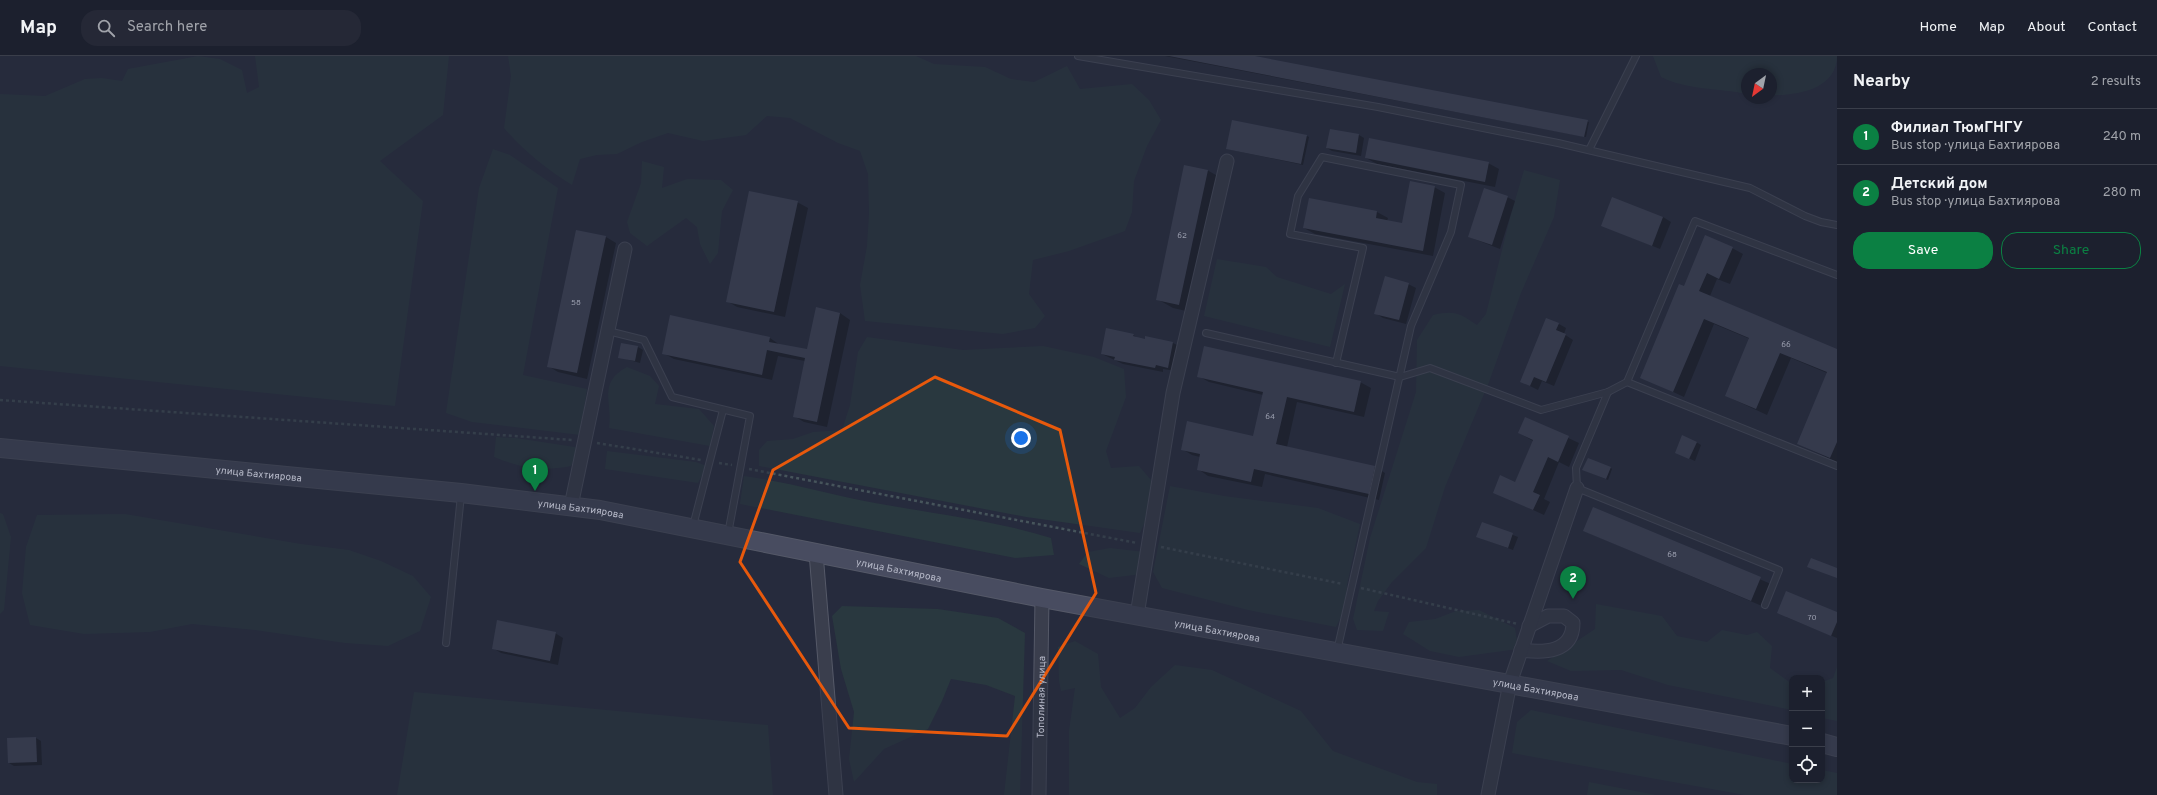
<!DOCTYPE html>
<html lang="en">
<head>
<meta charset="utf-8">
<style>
	body { margin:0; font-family:Overpass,sans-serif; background:#252836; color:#f1f3f6 }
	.controls { position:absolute; right:12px; bottom:12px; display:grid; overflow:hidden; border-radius:8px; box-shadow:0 2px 6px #0003 }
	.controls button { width:36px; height:36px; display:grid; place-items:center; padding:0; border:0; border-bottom:1px solid #3a3e4a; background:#1c202e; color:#f1f3f6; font:20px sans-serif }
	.compass { position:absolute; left:1741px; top:12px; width:36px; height:36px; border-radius:50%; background:#1c202e; box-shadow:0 2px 6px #0003; rotate:213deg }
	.you { position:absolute; left:1021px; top:382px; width:14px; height:14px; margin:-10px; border:3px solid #fff; border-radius:50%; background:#1a73e8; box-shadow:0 0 0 6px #1a73e833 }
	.badge { display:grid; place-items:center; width:26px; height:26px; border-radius:50%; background:#0b8043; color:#fff; font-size:13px; font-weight:700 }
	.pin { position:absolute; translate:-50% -33px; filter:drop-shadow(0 1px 2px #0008) }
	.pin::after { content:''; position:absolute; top:21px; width:14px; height:12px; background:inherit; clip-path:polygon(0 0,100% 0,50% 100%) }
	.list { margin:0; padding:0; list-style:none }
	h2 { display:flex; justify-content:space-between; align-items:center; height:52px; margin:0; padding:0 16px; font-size:17px }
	h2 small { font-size:13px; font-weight:400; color:#a0a3aa }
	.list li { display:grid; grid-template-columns:26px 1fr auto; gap:12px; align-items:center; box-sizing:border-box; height:56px; padding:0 16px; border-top:1px solid #3a3e4a }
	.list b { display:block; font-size:15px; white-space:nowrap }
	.list p { margin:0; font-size:13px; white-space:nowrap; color:#a0a3aa }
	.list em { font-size:13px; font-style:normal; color:#a0a3aa }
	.actions { display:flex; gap:8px; padding:12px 16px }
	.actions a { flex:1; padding:9px 0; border:1px solid #0b8043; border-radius:16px; text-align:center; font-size:14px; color:#0b8043 }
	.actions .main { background:#0b8043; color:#fff }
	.icon { flex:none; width:22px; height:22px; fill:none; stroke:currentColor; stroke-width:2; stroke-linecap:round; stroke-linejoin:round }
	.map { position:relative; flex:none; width:1837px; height:739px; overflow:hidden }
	header { display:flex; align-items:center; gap:24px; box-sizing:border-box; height:56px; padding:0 20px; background:#1c202e; border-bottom:1px solid #3a3e4a }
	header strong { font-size:19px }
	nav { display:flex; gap:22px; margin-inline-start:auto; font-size:14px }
	.search { width:280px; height:36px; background:#252836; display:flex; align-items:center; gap:10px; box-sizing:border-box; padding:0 14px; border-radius:16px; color:#a0a3aa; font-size:15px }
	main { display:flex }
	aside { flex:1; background:#1c202e }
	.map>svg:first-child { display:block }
</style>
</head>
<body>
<header>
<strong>Map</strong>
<div class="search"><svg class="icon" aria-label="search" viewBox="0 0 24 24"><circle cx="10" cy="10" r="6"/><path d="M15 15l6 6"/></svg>Search here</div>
<nav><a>Home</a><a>Map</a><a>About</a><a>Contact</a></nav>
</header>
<main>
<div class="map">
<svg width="1837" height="739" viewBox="0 0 1837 739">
	<rect width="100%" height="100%" fill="#262b3d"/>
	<g fill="#29383f">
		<path d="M198 0 220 3 242 14 247 37 259 31 255 0H449L443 59 380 105 423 145 395 350 0 310V38L45 40 85 23 102 22 122 25 128 13Z"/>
		<path d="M508 0H916L934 8 985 11 1011 23 1034 26 1067 10 1080 33 1132 28 1149 44 1161 64 1147 90 1134 125 1132 156 1125 175 1069 195 1033 204 1029 238 1045 260 1035 272 1003 278 865 265 860 229 867 190 869 157 868 118 860 95 838 87 790 62 767 60 746 79 703 85 668 77 642 86 617 98 597 99 580 103 572 129C546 113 524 95 504 72L511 20Z"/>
		<path d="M1653 0H1837C1837 33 1797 40 1771 39V18H1747V38C1718 32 1687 34 1661 21Z"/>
		<path d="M493 93 510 99 558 132 523 319 587 333 580 379 472 366 446 357 479 132Z"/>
		<path d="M642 105 664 111 662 132 687 123 721 124 733 134 722 155 718 197 710 208 700 188 697 171 686 162 647 190 630 177 627 166 641 127Z"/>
		<path d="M1524 114 1560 124 1554 161 1521 237 1489 326 1445 431 1426 492 1392 526 1378 545 1374 555 1389 556 1383 575 1357 574 1353 563 1370 482 1416 336 1417 284 1433 259C1454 254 1460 257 1477 269L1486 258 1511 158Z"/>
		<path d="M1217 203 1266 211 1277 221 1331 238 1345 228 1330 291 1204 260Z"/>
		<path d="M867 281 963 294 1043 290 1094 301 1124 313 1126 341 1106 395 1111 412 1139 410 1151 424V454L1140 477 1026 461 759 410V394L767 385 793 383 813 376 842 374 850 349 858 296Z"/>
		<path d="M627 311 650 320 659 330 655 348 699 353 714 370 710 390 609 372C613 346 597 327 627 311Z"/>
		<path d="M496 381 516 382 581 392 571 410C542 416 521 412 494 401Z"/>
		<path d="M607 395 696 406 707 410 698 427 605 413Z"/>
		<path d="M744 420C788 426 831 439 875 447 934 458 994 464 1051 482L1054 499 1015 502 740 448Z"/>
		<path d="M1170 430 1224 440 1318 452 1360 468 1347 529 1346 551 1336 571 1248 554 1162 532 1153 516Z"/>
		<path d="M0 457 3 458 11 481 4 554 0 558Z"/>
		<path d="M125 458 301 488 349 494 381 505 413 520 431 541 420 575 388 590 345 587 255 574 192 568 150 576 84 578 30 569 22 537 26 491 37 459Z"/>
		<path d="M1110 492 1145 496 1143 518 1109 522 1079 508 1088 496Z"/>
		<path d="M1596 548 1662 560 1677 580 1707 586 1722 574 1747 579 1757 576 1772 590 1770 612 1792 628V654L1668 629 1621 614 1571 615 1547 605 1595 573Z"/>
		<path d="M842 550 938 553 998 562 1025 577 1020 739H1004L1015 640 986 629 951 623 942 645 928 673 884 693 854 726 849 703 854 656 841 613 832 560Z"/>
		<path d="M1479 554 1515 572 1518 593 1459 601 1430 595 1403 578 1409 566 1435 563 1456 555Z"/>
		<path d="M1075 585 1098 598 1101 631 1120 662 1135 652 1151 631 1175 609 1212 614 1301 655 1333 695 1417 726 1437 728V739H1069V675L1075 632 1061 635 1059 625 1058 591Z"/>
		<path d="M1837 611V665L1822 662V626L1833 622Z"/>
		<path d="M414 636 768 669 773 739H397Z"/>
		<path d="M1531 654 1792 708V724H1822V714L1837 717V739H1745L1512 697 1517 666Z"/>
		<path d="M1589 726 1656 739H1587Z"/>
	</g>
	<g fill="#0007">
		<path d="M1165 0H1249L1589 66 1586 81Z"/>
		<path d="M1331 74 1359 79 1364 82 1361 100 1332 95 1327 92Z"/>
		<path d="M1307 80 1309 81 1303 109 1227 93Z"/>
		<path d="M1366 102 1488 107 1499 113 1495 131 1377 108Z"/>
		<path d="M1207 114 1223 123 1195 257 1173 252 1157 243Z"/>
		<path d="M1434 131 1445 137 1433 200 1315 178 1304 172 1310 143 1377 156 1388 162 1387 165 1403 168Z"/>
		<path d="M1507 141 1515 145 1500 193 1469 181Z"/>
		<path d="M797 146 808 152 785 261 737 251 727 245Z"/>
		<path d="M1663 161 1671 166 1660 193 1603 170Z"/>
		<path d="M606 181 616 187 587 323 558 316 548 310Z"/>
		<path d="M1732 192 1743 198 1730 228 1717 223 1710 240 1837 294V406L1798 388 1827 317 1791 302 1767 359 1726 340 1750 283 1714 268 1684 341 1641 321 1684 231Z"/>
		<path d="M1408 228 1416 232 1406 268 1383 262 1375 257Z"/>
		<path d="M840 257 850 264 827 371 804 366 794 360 805 305 778 300 772 324 674 303 663 297 770 282 780 289 808 294Z"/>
		<path d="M1559 268 1566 272 1564 278 1573 284 1554 330 1542 325 1538 334 1522 326Z"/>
		<path d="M1133 279 1140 283 1173 287 1181 291 1176 315 1163 313V316L1123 308 1102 298Z"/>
		<path d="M638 291 643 294 640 307 619 301Z"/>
		<path d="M1198 320 1360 326 1371 332 1364 361 1297 346 1287 391 1375 411 1385 417 1379 444 1265 418 1262 431 1208 420 1198 413 1200 401 1192 399 1182 393 1254 381 1263 339 1209 326Z"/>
		<path d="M1525 362 1579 387 1569 411 1559 406 1544 443 1550 446 1544 459 1494 436 1515 427 1533 385 1519 377Z"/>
		<path d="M1696 386 1701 389 1695 405 1681 399Z"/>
		<path d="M1610 411 1612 413 1608 424 1586 415Z"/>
		<path d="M1594 453 1771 528 1762 550 1584 475Z"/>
		<path d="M1482 467 1518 481 1513 494 1483 483Z"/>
		<path d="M1837 557V582L1786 561Z"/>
		<path d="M555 577 563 582 558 609 501 597 493 592Z"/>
		<path d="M36 682 41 685 42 709 14 710 9 707Z"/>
	</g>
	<g fill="#484c61">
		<path d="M1169 0H1255L1588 64 1584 81Z"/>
		<path d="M1232 64 1307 79 1301 108 1226 93Z"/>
		<path d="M1330 73 1359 78 1356 97 1326 92Z"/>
		<path d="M1369 82 1489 106 1485 126 1365 102Z"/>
		<path d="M1184 109 1208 114 1179 249 1156 244Z"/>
		<path d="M1410 125 1435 130 1423 195 1303 172 1309 142 1377 155 1376 162 1402 167Z"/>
		<path d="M1484 132 1508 140 1492 189 1468 181Z"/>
		<path d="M749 135 798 145 774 256 726 246Z"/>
		<path d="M1612 141 1663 161 1652 190 1601 170Z"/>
		<path d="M576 174 606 180 577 317 547 311Z"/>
		<path d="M1705 179 1733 191 1719 223 1707 217 1699 235 1837 293V386L1830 402 1797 388 1827 316 1780 297 1756 353 1725 340 1749 282 1704 263 1673 336 1640 322 1679 228 1684 230Z"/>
		<path d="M1385 220 1409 227 1399 264 1374 258Z"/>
		<path d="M816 251 840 257 817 366 793 361 805 302 767 294 762 319 662 298 670 259 770 281 769 286 807 293Z"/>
		<path d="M1546 262 1559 267 1556 274 1566 278 1546 326 1534 321 1530 330 1520 326Z"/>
		<path d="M1106 272 1134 278 1133 280 1145 283V280L1173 286 1168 312 1156 309 1155 312 1114 304 1115 301 1101 298Z"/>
		<path d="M621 287 638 290 635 305 618 302Z"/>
		<path d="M1204 290 1361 325 1354 356 1287 341 1276 388 1375 410 1369 438 1254 413 1251 426 1197 414 1200 398 1181 394 1187 365 1253 380 1263 336 1197 321Z"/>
		<path d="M1525 361 1569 380 1558 406 1548 401 1533 436 1540 439 1533 454 1493 437 1500 419 1515 426 1533 384 1518 377Z"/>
		<path d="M1682 379 1697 386 1689 403 1675 397Z"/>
		<path d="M1588 402 1611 411 1606 423 1582 414Z"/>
		<path d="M1593 451 1761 521 1751 545 1583 475Z"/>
		<path d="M1482 466 1513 477 1508 492 1476 481Z"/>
		<path d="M1811 502 1837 512V522L1807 511Z"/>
		<path d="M1786 535 1837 556V566L1831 580 1777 557Z"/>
		<path d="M497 564 556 576 550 605 492 593Z"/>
		<path d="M36 681 37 706 8 707 7 682Z"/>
	</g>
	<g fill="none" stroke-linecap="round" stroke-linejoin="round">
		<defs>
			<g id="service">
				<path d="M1078 0 1378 51 1558 87 1750 132 1805 160 1821 166 1837 169"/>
				<path d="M1589 94 1636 0"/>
				<path d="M608 275 644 284 672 341 750 360 728 478"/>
				<path d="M1206 277 1400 321 1430 312 1541 354 1608 336"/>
				<path d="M1336 307 1363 192 1290 178 1298 140 1322 101 1461 129 1451 176 1411 270 1337 595"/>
				<path d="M1627 326 1837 410"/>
				<path d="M693 470 723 354"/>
				<path d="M1765 549 1779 514 1577 432 1576 412 1608 336 1627 326 1695 165 1837 219"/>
				<path d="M446 587 461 439"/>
			</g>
			<g id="minor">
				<path d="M571 450 625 193"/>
				<path d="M816 497 836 739"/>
				<path d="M1137 559 1173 337 1227 105"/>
				<path d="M1521 594C1543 597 1573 597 1573 567L1564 560H1548L1529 570"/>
				<path id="s1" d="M1039 739 1042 542"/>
				<path d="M1488 739 1510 627 1577 432"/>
			</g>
			<g id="secondary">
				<path id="s2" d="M0 392 461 437 600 454 1042 542 1792 680"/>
				<path d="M1822 687 1837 691"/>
			</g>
		</defs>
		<use href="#service" stroke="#555968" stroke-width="8"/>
		<use href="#minor" stroke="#555968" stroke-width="15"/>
		<use href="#secondary" stroke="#555968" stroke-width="20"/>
		<g stroke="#46545b" stroke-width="2.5" stroke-dasharray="3 3" stroke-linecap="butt">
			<path d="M0 344 572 384"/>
			<path d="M597 387 701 404"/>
			<path d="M719 407 732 409"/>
			<path d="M749 413 1137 487"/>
			<path d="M1161 491 1343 528"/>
			<path d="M1361 532 1518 568"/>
		</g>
		<use href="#service" stroke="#3a3e4d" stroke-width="6"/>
		<use href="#minor" stroke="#3a3e4d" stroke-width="13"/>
		<use href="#secondary" stroke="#484c60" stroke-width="18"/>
	</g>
	<path d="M0 0H1837V739H0ZM935 321 1060 374 1096 537 1007 680 849 672 740 506 773 414Z" fill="#262b3d" fill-opacity=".55" fill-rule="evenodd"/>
	<path fill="none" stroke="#e8590c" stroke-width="3" stroke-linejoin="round" d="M935 321 1060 374 1096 537 1007 680 849 672 740 506 773 414Z"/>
	<g text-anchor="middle" stroke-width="3" stroke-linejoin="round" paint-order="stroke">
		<g font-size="8" fill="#9a9eae">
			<text x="1182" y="182">62</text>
			<text x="576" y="249">58</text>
			<text x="1786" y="291">66</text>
			<text x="1270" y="363">64</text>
			<text x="1672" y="501">68</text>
			<text x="1812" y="564">70</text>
		</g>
		<g font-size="10" fill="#b6b9c8" stroke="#1f2332">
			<text dy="4" stroke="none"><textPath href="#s2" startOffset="260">улица Бахтиярова</textPath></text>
			<text dy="4" stroke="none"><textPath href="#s2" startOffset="584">улица Бахтиярова</textPath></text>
			<text dy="4" stroke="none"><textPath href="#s2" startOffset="908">улица Бахтиярова</textPath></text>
			<text dy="4" stroke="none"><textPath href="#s2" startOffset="1232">улица Бахтиярова</textPath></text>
			<text dy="4" stroke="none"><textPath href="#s2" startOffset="1556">улица Бахтиярова</textPath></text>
			<text dy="4" stroke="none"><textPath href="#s1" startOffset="98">Тополиная улица</textPath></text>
		</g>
	</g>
</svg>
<div class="controls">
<button>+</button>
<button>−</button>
<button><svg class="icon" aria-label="locate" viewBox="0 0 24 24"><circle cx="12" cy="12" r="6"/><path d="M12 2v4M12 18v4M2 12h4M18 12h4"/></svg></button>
</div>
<svg class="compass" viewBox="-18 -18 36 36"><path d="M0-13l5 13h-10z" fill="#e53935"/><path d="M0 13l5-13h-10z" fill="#a0a3aa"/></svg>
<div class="you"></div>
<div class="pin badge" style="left:535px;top:435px">1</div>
<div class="pin badge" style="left:1573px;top:543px">2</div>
</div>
<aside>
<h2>Nearby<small>2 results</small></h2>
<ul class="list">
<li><span class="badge">1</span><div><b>Филиал ТюмГНГУ</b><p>Bus stop · улица Бахтиярова</p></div><em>240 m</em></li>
<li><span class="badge">2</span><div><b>Детский дом</b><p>Bus stop · улица Бахтиярова</p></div><em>280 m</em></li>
</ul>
<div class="actions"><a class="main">Save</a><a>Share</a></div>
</aside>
</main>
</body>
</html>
